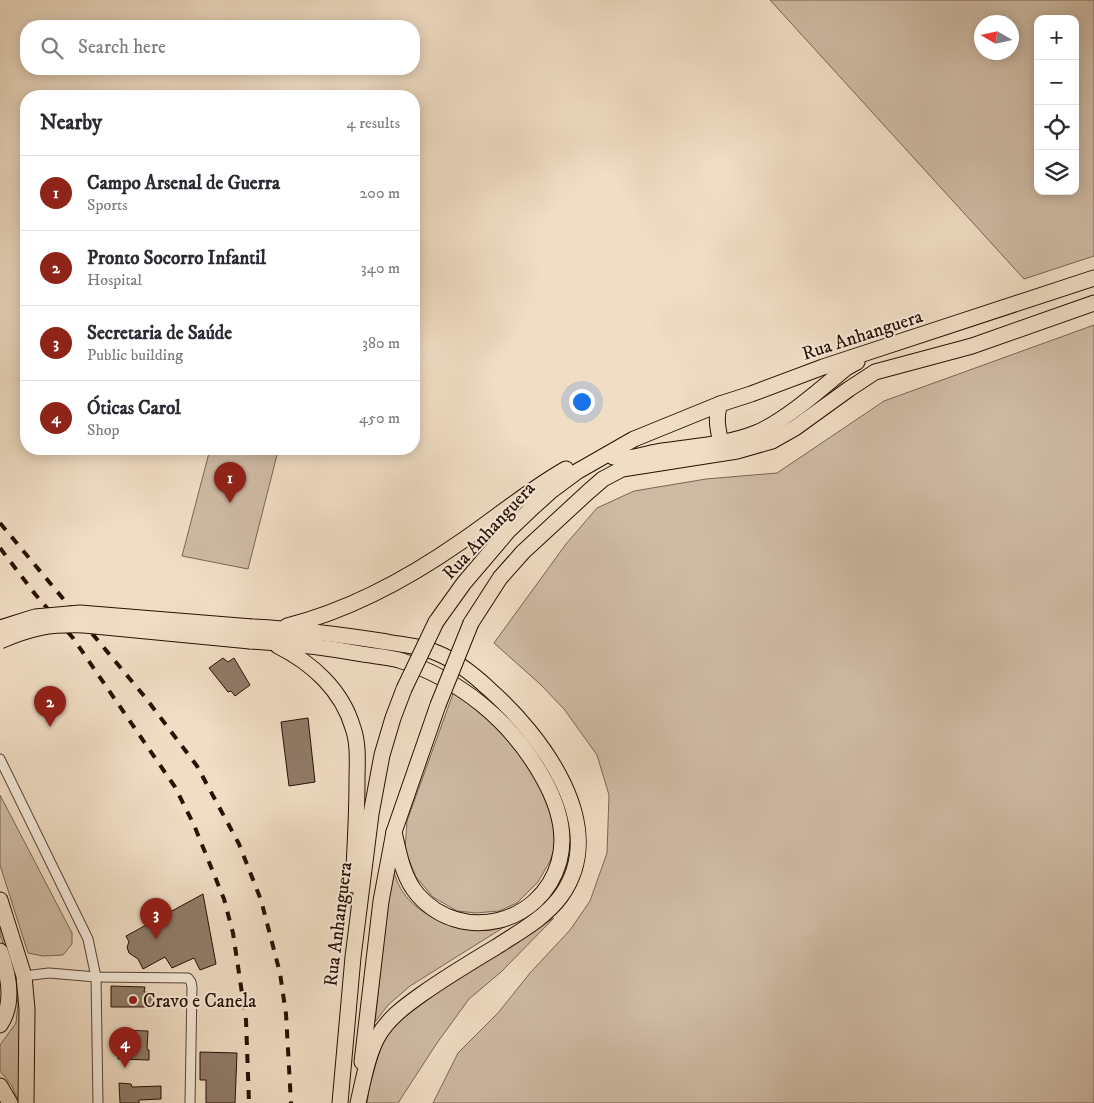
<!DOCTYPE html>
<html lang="en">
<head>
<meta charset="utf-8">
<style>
	body { margin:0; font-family:"IM FELL DW Pica",serif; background:#f7f7f7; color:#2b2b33 }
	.controls { position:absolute; right:15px; top:15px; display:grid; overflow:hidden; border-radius:10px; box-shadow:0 2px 12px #0003 }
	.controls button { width:45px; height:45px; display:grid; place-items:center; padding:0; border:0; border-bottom:1px solid #e1e1e2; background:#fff; color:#2b2b33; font:25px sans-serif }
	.compass { position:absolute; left:974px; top:15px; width:45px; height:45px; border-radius:50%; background:#fff; box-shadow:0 2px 12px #0003; rotate:279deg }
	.you { position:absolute; left:581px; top:401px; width:18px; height:18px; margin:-12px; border:4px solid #fff; border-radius:50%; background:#1a73e8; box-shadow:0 0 0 8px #1a73e833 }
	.badge { display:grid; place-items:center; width:32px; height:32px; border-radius:50%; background:#8f2418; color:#fff; font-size:16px; font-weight:700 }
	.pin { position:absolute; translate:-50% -41px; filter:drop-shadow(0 1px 2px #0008) }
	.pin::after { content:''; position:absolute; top:26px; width:18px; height:15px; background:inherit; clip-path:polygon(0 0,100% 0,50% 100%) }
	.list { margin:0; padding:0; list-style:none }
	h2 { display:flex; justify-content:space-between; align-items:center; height:65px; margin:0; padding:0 20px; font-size:21px }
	h2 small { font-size:16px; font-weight:400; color:#7c7c81 }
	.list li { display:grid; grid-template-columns:32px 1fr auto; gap:15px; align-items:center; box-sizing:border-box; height:75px; padding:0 20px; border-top:1px solid #e1e1e2 }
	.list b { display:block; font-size:19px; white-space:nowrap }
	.list p { margin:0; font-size:16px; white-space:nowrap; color:#7c7c81 }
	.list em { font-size:16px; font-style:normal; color:#7c7c81 }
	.icon { flex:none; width:28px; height:28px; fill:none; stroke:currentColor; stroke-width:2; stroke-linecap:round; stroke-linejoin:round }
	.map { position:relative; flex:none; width:1094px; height:1103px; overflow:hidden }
	.search { position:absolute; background:#fff; box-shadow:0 2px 12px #0003; left:20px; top:20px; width:400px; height:55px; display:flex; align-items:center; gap:12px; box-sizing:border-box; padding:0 18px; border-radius:20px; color:#7c7c81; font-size:19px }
	.panel { position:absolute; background:#fff; box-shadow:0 2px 12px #0003; left:20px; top:90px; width:400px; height:365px; border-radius:20px }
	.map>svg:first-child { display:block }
</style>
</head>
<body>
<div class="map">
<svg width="1094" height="1103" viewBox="0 0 1094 1103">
	<rect width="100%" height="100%" fill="#f0ddc4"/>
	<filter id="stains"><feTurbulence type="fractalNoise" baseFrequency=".004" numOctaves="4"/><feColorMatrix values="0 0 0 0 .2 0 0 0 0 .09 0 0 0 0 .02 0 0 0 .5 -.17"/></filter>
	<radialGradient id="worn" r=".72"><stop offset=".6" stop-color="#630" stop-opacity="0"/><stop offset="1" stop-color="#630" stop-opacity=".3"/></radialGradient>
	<g fill="#cebaa3" stroke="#7b6554" fill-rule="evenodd">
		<path d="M770 0H1094V256L1024 279ZM1038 19H1075V191H1038ZM982 22H1012V52H982Z"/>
		<path d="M1094 325V1103H433L458 1053 498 1013 530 973 570 930 590 901 607 853 609 795 597 755 564 709 540 684 494 643 566 544 597 508 634 491 706 479 777 473 884 401Z"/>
		<path d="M210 449H265L278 451 248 569 182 556Z"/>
		<path d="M454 691 469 699 513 741 542 786 555 829 556 843 550 861 538 882 517 903 499 911 476 913 457 911 433 897 416 877 405 850 407 821Z"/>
		<path d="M0 795 72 933V944L63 955 43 956 28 953 0 865Z"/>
		<path d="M393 866C397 893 416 911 441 921 446 923 451 926 455 926 476 926 497 922 517 919L410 986 388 1005 375 1022 390 880Z"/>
		<path d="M554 918 501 972 469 999 437 1043 398 1103H367L373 1060 383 1038 399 1018 428 996Z"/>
		<path d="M0 922 21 979 19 1103 12 1086 0 1071V1045L16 1023 18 1003 14 974 0 935Z"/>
	</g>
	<g fill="#907b68" stroke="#281004">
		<path d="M223 658 228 662 234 658 250 685 235 696 231 691 228 692 209 668Z"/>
		<path d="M308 718 315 782 289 786 281 722Z"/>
		<path d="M203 894 216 964 200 970 194 958 172 968 165 957 143 969 138 959 129 953 127 947 129 942 126 936Z"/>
		<path d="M111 986 145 987 144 992 154 993V1007H111Z"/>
		<path d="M121 1030 148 1031 147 1049 149 1050V1060L118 1059V1049H121Z"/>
		<path d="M200 1052 237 1053 235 1103H206V1080H200Z"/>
		<path d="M119 1083 131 1084 132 1087 161 1086V1099L139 1100V1103H120Z"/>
	</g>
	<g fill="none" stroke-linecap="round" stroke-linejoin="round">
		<defs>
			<g id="street">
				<path d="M0 759 88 939 96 977 98 1103"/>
				<path d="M24 976 49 973 96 977 188 978 191 982 192 987 190 1103"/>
			</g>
			<g id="primary">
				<path d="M720 404C715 417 718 430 721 443L728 447"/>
				<path d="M613 457C629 461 647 453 662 451 694 446 726 445 756 433 785 421 822 388 846 368L857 362"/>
				<path d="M436 622 464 583 509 530 530 510 551 491 578 471 634 439 720 404 751 394 823 367 1094 278"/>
				<path d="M471 623 500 578 523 552 588 492 603 479 622 469 737 451 772 441 795 428 849 389 875 372 972 346 1094 303"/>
				<path d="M287 626C351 610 409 578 462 541 497 517 529 490 566 469"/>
				<path d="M252 627C297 629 342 635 387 642 403 645 422 646 437 653 457 661 474 675 489 689 541 735 611 826 561 896 545 918 519 932 496 947 471 962 446 977 422 994 405 1006 387 1019 377 1038 367 1057 363 1082 358 1103"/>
				<path d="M250 641C288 643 325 647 362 654 374 656 387 657 399 660 460 679 511 721 542 776 557 802 567 833 559 862 541 925 461 944 418 895 403 878 399 854 394 832"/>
				<path d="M278 646C312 663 342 690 353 728 359 745 357 764 357 781 357 816 355 850 353 885"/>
				<path d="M0 900 24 976 27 1009 26 1103"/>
				<path d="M0 951C9 975 15 1003 0 1025"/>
				<path d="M362 1062 381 901 394 832 438 705"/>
				<path d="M0 1086 10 1103"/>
				<path d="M340 1103 353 957 371 814 382 755 393 718 404 689"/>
			</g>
		</defs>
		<use href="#street" stroke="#5a4334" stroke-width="11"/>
		<use href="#primary" stroke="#281004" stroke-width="17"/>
		<use href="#street" stroke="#f5e9d9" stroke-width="9"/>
		<use href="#primary" stroke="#f0ddc4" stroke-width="15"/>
		<g stroke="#281004" stroke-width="4" stroke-dasharray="9 9" stroke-linecap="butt">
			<path d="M0 523 145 697 197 766 239 844 261 900 280 973 286 1014 291 1103"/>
			<path d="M0 548 35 594 73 638 175 787 194 825 224 899 233 933 246 1020 249 1103"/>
		</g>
		<defs>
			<g id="primary-bridge">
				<path d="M0 628 35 617 80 613 252 627"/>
				<path d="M0 641C33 627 49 624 84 625L250 641"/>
				<path d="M404 689 436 622"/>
				<path d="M438 705 471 623"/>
			</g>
		</defs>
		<use href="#primary-bridge" stroke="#281004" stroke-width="17" stroke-linecap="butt"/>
		<use href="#primary-bridge" stroke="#f0ddc4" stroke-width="15"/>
	</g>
	<circle fill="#8f2418" stroke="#f5e9d9" stroke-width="2" cx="133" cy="1000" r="5"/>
	<g text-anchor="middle" stroke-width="4" stroke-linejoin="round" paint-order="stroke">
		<g font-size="19" fill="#281004" stroke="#f5e9d9">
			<text transform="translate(862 334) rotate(-18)" y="7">Rua Anhanguera</text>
			<text transform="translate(488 530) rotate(-47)" y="7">Rua Anhanguera</text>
			<text transform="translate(337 924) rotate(-83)" y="7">Rua Anhanguera</text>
		</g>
		<g font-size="19" fill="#281004" stroke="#f5e9d9" text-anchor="start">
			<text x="143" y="1007">Cravo e Canela</text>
		</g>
	</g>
	<rect width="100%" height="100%" filter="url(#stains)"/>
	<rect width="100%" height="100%" fill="url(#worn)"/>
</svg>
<div class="controls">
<button>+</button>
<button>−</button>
<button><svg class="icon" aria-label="locate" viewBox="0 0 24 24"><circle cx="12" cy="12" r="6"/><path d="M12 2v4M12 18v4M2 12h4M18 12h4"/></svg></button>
<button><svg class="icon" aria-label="layers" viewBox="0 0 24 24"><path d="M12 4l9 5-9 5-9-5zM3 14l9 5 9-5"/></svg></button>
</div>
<svg class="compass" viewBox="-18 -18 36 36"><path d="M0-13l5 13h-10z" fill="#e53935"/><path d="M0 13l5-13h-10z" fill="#7c7c81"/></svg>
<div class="you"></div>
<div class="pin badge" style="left:230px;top:503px">1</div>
<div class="pin badge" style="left:50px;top:727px">2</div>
<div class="pin badge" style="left:156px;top:939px">3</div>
<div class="pin badge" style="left:125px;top:1068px">4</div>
<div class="search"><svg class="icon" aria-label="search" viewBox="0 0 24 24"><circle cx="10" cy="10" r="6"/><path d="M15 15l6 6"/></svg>Search here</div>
<section class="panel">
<h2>Nearby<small>4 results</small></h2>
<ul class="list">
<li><span class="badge">1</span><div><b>Campo Arsenal de Guerra</b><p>Sports</p></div><em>200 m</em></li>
<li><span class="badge">2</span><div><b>Pronto Socorro Infantil</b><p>Hospital</p></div><em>340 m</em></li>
<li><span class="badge">3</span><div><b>Secretaria de Saúde</b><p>Public building</p></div><em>380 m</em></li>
<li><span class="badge">4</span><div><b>Óticas Carol</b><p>Shop</p></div><em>450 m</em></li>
</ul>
</section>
</div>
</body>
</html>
